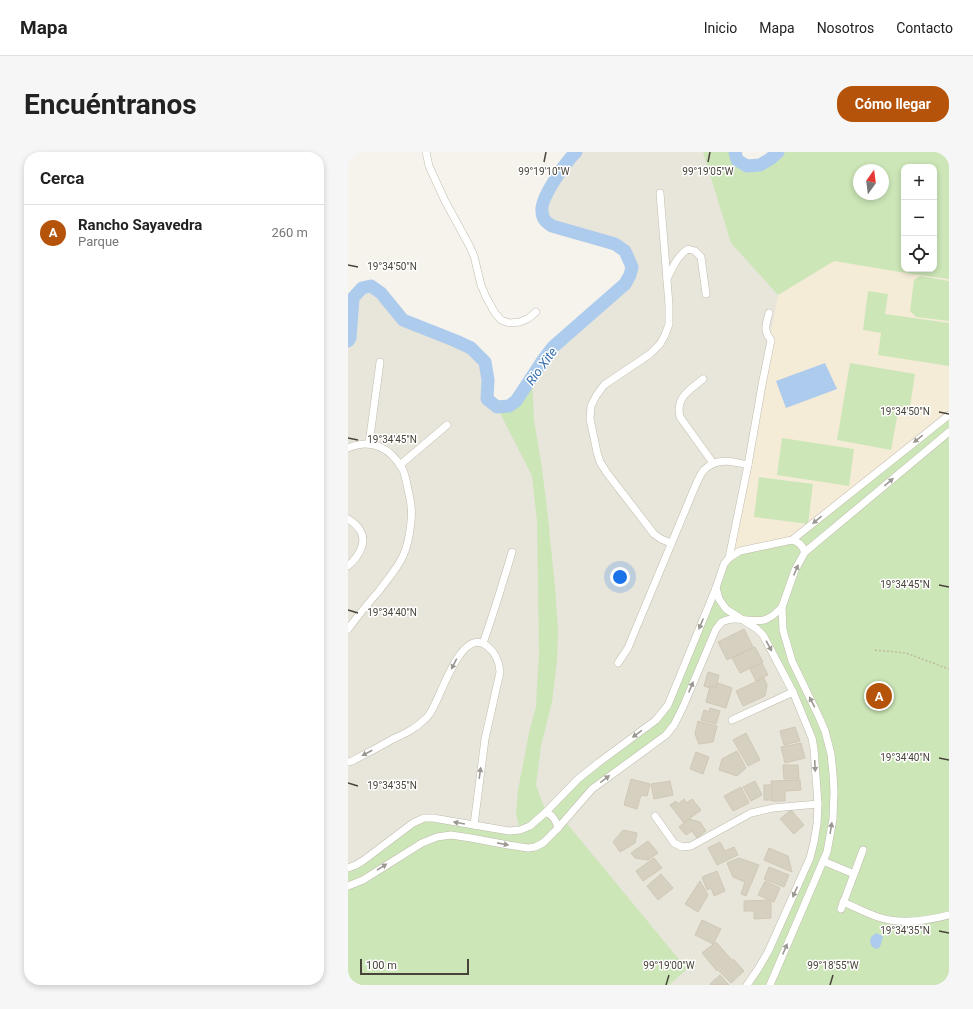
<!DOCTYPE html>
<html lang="es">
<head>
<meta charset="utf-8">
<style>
	body { margin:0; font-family:Roboto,sans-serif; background:#f6f6f6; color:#222 }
	.controls { position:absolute; right:12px; top:12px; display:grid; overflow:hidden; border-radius:8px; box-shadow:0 2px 6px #0003 }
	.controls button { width:36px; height:36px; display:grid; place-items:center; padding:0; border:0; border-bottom:1px solid #e0e0e0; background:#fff; color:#222; font:20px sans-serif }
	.compass { position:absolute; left:505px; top:12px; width:36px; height:36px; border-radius:50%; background:#fff; box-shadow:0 2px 6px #0003; rotate:14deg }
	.scale { position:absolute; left:12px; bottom:10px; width:109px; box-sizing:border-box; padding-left:4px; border:2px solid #494439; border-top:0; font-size:11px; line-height:14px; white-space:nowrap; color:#494439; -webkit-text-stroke:3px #fff; paint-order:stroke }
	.you { position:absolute; left:272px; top:425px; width:14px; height:14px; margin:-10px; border:3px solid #fff; border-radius:50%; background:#1a73e8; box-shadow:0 0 0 6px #1a73e833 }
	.badge { display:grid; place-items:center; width:26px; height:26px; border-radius:50%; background:#b45309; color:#fff; font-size:13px; font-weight:700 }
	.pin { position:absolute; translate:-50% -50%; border:2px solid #fff; box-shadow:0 1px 4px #0006 }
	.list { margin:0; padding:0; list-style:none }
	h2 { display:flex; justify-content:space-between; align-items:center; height:52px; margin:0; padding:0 16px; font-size:17px }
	h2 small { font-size:13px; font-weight:400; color:#767676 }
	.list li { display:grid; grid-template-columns:26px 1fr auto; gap:12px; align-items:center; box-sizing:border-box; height:56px; padding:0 16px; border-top:1px solid #e0e0e0 }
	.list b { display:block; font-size:15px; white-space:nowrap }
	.list p { margin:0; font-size:13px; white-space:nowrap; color:#767676 }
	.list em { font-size:13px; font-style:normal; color:#767676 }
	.icon { flex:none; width:22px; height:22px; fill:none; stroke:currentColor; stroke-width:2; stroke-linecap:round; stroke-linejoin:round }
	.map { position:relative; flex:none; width:601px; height:833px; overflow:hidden; border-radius:16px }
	header { display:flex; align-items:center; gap:24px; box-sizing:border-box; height:56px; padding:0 20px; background:#fff; border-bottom:1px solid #e0e0e0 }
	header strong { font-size:19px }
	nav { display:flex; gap:22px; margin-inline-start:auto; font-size:14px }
	.intro { display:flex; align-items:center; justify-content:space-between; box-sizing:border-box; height:96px; padding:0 24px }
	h1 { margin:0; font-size:28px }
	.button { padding:10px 18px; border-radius:16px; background:#b45309; color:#fff; font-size:14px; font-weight:700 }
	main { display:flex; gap:24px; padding:0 24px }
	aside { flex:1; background:#fff; border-radius:16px; box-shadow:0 2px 6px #0003 }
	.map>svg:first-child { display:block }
</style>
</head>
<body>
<header>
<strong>Mapa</strong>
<nav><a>Inicio</a><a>Mapa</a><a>Nosotros</a><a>Contacto</a></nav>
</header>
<div class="intro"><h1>Encuéntranos</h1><a class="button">Cómo llegar</a></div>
<main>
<aside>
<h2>Cerca<small></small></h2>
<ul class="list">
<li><span class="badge">A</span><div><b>Rancho Sayavedra</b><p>Parque</p></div><em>260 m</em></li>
</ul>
</aside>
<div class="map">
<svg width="601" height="833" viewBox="0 0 601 833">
	<rect width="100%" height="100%" fill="#f5f3eb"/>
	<path fill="#e8e5da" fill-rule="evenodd" d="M228 0H387L389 8 399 14 412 13 422 7 430 0H601V833H0V189L2 186 5 146 14 136 23 134 33 141 55 168 108 189 123 196 137 210 140 228 139 247 149 255 161 254 168 249 195 208 205 195 277 132 282 123 284 115 277 99 266 92 204 74 196 67 193 58 196 47 206 29ZM556 15H586V117H556ZM511 18H535V42H511Z"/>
	<path fill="#f5ecd8" d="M497 60 556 117 565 122 601 127V261L444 388 381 406 430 143 486 109Z"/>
	<g fill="#cce6b7" fill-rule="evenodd">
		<path d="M355 0H387L389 8 399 14 412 13 422 7 430 0H601V127L564 122 486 109 430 143 383 91ZM556 15H586V117H556ZM511 18H535V42H511Z"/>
		<path d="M572 124 601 129V169L568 165 562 159 566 128Z"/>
		<path d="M520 139 540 142 537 162 601 171V214L530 203 533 181 515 178Z"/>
		<path d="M502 211 567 222 561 261 550 260 543 298 489 288Z"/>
		<path d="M184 225 186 268 193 310 198 348 207 434 210 479 209 510 204 550 193 594 188 633 198 660 230 627 294 579 320 553 373 421 387 402 444 388 601 263V833H398L410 817 462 706 469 672 464 586 415 484 394 467 374 470 326 573 244 637 216 668 339 817 321 833H0V716L76 666 172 678 168 662 170 638 182 576 188 555 189 535 191 503 189 369 184 324 149 255 161 254 168 249Z"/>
		<path d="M434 286 506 297 501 334 429 323Z"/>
		<path d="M411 325 465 332 460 372 406 365Z"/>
	</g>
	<g fill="#accbed">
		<path d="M477 211 489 237 438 256 428 229Z"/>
		<path d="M528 781 533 783 535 785 532 795 529 797 524 795 522 790 523 785Z"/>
	</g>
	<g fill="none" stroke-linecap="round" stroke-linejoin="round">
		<g stroke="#accbed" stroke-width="13">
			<path d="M387 0 389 8 399 14 412 13 422 7 430 0"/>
			<path d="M0 189 2 186 5 146 14 136 23 134 33 141 55 168 108 189 123 196 137 210 140 228 139 247 149 255 161 254 168 249 195 208 205 195 277 132 282 123 284 115 277 99 267 92 204 74C198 70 194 67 194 59 192 46 218 10 228 0"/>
		</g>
	</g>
	<g fill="#d6d0c1" stroke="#d0c8b5">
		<path d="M396 477 405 495 379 508 370 490Z"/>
		<path d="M407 495 415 510 392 521 384 506Z"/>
		<path d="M414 511 420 523 408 529 402 517Z"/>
		<path d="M360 520 371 523 368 536 362 534V536L356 534Z"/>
		<path d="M416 526 419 533 417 544 395 554 388 539Z"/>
		<path d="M370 531 384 536 378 556 358 550 362 534 368 536Z"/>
		<path d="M362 556 372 559 368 572 353 568 356 558 361 560Z"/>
		<path d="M350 569 369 574 365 590 351 592 347 582Z"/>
		<path d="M447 575 452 589 436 593 432 579Z"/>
		<path d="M398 581 412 608 400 614 385 588Z"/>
		<path d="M453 591 457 606 437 611 433 595Z"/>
		<path d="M389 599 398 616 389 624 371 618 374 607Z"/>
		<path d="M348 600 361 605 355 622 342 617Z"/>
		<path d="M435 613H450L451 627H436Z"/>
		<path d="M283 627 302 632 299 644 293 643 289 657 276 653Z"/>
		<path d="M452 628 453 638 437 639V649H424L423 629Z"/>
		<path d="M322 629 325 643 306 647 303 632Z"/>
		<path d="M407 629 414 643 403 649 395 635Z"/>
		<rect x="416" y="633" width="8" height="15"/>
		<path d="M393 635 401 651 385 659 376 644Z"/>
		<path d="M336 647 338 651 344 647 353 658 336 671 322 653 328 649 330 652Z"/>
		<path d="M443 658 456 673 446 682 432 667Z"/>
		<path d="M341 667 352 670 358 679 349 686 344 679 338 683 331 675Z"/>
		<path d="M275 678 289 681 287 691 272 700 265 690Z"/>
		<path d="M300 689 310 701 300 708 287 706 283 701Z"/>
		<path d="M372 690 377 699 386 695 390 703 369 713 360 696Z"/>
		<path d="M421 696 440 704 444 720 416 708Z"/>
		<path d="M306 706 314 716 295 729 288 719Z"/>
		<path d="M391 706 411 713 398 744 393 742 397 730 385 725 379 711Z"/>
		<path d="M421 715 441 723 436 735 416 727Z"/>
		<path d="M369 719 377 739 366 744 363 736 359 738 354 725Z"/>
		<path d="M313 722 325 736 310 748 299 734Z"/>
		<path d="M352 729 360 743 350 760 337 752Z"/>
		<path d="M417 729 432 736 426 750 410 743Z"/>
		<path d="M423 748V766L406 767V759H396V749Z"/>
		<path d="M354 768 373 777 365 792 347 783Z"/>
		<path d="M368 790 383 807 369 819 354 801Z"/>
		<path d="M385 807 396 819 383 831 371 819Z"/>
		<path d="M372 823 381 833H363L362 832Z"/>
	</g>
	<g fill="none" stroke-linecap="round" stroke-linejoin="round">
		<defs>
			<g id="minor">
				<path d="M78 0 81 14 97 49 121 93 126 104 133 133 138 145 147 161 153 168 161 171 172 170 181 166 188 160"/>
				<path d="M312 41 321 153V172L317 183 312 192 302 202 256 233 248 244 243 254 242 267 249 300 252 310 259 321 306 382 313 387 323 391"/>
				<path d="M319 127C325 115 329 104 340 97L347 99 353 105 358 142"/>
				<path d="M355 227C342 238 327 245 332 265L365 311"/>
				<path d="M21 292 32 210"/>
				<path d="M0 296C24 286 43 296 55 318 58 325 59 334 61 342 63 350 64 360 63 369 62 381 60 393 55 404 49 417 39 428 31 439 20 451 10 464 0 477"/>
				<path d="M52 313 99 273"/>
				<path d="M0 367C5 370 9 373 12 378 20 391 10 405 0 414"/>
				<path d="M444 388C451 390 454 393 457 400"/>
				<path d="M381 406 400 313 414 233 423 188C415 179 418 172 421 161"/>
				<path d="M368 436 371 447 378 457 409 477 415 483 445 540 464 586 466 597 470 652 469 672 466 690 462 706 420 800 410 817 399 833"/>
				<path d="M135 491C146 461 155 430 164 400"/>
				<path d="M270 511 280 496 284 486 349 330C351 326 353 322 355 319 368 305 384 309 400 313"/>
				<path d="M384 568 445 540"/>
				<path d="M0 610 4 609C18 602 31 595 45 587 56 582 67 577 76 568 80 565 83 560 85 556 94 541 114 474 139 494 148 501 151 509 152 520L137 587 126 673"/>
				<path d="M198 660C205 664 208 668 210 676"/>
				<path d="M307 664 326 691 334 695 343 694 403 661 425 656 470 652"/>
				<path d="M475 709 506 722"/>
				<path d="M0 716 8 713 16 708 65 671 76 666H85L161 679 172 678 182 674 198 660 230 627 250 611 308 568 320 553 368 436 376 412 381 406 392 399 444 388 601 263"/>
				<path d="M0 734 15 728 74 691 89 685 103 683 123 686 160 693 180 696 187 695 195 691 210 676 244 637 318 583 326 573 335 555 368 477C370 475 372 471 374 470 387 463 403 471 416 468 424 466 429 460 434 455"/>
				<path d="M495 750C507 755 518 761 530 765 553 773 578 769 601 763"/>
				<path d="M493 757 515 698"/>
				<path d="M422 833 479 700 485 667 486 640 485 622 483 602 477 579 471 565 444 509 435 478 434 455 447 418 457 400 601 280"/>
			</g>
		</defs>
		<use href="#minor" stroke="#c0bcae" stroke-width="8"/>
		<path stroke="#c1b9a0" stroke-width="1.5" stroke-dasharray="2 2" stroke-linecap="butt" d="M527 498 558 501 601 517"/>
		<use href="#minor" stroke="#fff" stroke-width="7"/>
	</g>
	<defs><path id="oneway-solid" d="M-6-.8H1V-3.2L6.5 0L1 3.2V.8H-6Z"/></defs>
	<g fill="#9b9892">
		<use href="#oneway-solid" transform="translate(570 287) rotate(141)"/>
		<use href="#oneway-solid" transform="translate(541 330) rotate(-40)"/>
		<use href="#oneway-solid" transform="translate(469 368) rotate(141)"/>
		<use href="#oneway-solid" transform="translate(448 418) rotate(-67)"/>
		<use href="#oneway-solid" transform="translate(353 472) rotate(113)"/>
		<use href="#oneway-solid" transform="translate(421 494) rotate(61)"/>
		<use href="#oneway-solid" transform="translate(106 512) rotate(117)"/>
		<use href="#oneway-solid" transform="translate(343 535) rotate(-67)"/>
		<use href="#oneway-solid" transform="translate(464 550) rotate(-117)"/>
		<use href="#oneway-solid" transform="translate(289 582) rotate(144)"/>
		<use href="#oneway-solid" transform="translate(19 601) rotate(152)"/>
		<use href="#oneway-solid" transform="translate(467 614) rotate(87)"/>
		<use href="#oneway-solid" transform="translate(132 621) rotate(-82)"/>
		<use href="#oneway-solid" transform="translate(257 627) rotate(-37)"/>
		<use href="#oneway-solid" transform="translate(111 671) rotate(-170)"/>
		<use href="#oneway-solid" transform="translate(483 676) rotate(-81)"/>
		<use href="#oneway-solid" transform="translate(155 692) rotate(11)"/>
		<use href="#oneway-solid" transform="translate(34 715) rotate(-32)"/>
		<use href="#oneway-solid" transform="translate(447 740) rotate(114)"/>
		<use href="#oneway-solid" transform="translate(437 797) rotate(-67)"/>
	</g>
	<path fill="none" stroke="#494439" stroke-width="1.5" d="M196 10 198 0M360 10 362 0M0 113 10 115M591 260 601 262M0 286 10 288M591 433 601 435M0 458 10 461M591 606 601 608M0 631 10 634M591 779 601 781M318 833 321 823M482 833 485 823"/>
	<g text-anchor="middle" stroke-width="3" stroke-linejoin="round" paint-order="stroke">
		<g font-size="13" font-style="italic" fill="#3770af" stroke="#fff">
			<text transform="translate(193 214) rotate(-54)" y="5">Rio Xite</text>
		</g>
	</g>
	<g font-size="10" text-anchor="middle" fill="#494439" stroke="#fff" stroke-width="3" stroke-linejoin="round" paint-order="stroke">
		<text x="196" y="23">99°19'10"W</text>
		<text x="360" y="23">99°19'05"W</text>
		<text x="44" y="118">19°34'50"N</text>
		<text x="557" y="263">19°34'50"N</text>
		<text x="44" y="291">19°34'45"N</text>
		<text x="557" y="436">19°34'45"N</text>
		<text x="44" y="464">19°34'40"N</text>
		<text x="557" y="609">19°34'40"N</text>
		<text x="44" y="637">19°34'35"N</text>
		<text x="557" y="782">19°34'35"N</text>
		<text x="321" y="817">99°19'00"W</text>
		<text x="485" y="817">99°18'55"W</text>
	</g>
</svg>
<div class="controls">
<button>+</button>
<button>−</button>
<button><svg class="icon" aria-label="locate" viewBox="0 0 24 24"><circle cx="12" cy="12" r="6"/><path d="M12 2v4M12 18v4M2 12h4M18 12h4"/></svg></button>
</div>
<svg class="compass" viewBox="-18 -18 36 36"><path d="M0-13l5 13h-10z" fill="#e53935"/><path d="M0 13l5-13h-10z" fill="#767676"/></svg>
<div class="scale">100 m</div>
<div class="you"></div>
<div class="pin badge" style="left:531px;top:544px">A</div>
</div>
</main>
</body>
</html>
